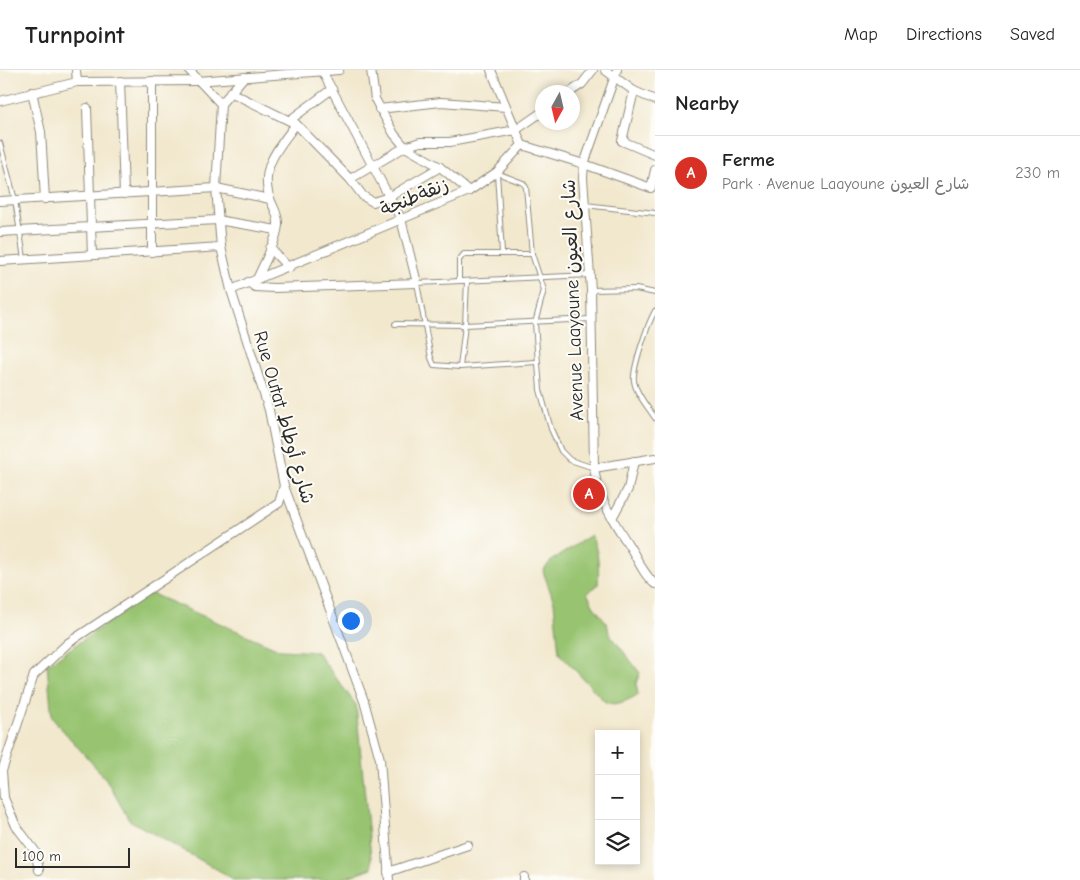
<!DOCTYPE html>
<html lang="en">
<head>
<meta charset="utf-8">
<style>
	body { margin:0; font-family:"Comic Neue","Playpen Sans Arabic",sans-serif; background:#f2f2f2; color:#222 }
	.controls { position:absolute; right:15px; bottom:15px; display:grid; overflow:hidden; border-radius:0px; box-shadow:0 2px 8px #0003 }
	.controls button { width:45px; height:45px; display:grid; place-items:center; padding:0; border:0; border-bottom:1px solid #e0e0e0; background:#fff; color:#222; font:25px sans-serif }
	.compass { position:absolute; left:535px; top:15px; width:45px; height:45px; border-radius:50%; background:#fff; box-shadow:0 2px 8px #0003; rotate:188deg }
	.scale { position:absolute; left:15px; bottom:12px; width:115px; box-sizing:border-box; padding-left:5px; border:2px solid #2b2b2b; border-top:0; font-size:14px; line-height:18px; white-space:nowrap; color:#2b2b2b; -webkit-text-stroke:4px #fdfcf7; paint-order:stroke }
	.you { position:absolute; left:350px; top:550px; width:18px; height:18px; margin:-12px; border:4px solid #fff; border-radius:50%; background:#1a73e8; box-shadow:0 0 0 8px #1a73e833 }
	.badge { display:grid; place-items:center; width:32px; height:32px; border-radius:50%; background:#d93025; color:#fff; font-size:16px; font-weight:700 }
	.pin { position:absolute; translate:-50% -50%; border:2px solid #fff; box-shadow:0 1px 5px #0006 }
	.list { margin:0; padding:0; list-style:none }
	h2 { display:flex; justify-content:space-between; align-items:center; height:65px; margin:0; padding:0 20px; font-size:21px }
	h2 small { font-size:16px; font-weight:400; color:#767676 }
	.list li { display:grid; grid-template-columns:32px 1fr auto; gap:15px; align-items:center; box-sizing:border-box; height:75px; padding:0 20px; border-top:1px solid #e0e0e0 }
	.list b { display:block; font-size:19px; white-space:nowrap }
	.list p { margin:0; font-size:16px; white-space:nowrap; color:#767676 }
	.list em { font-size:16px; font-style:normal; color:#767676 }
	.icon { flex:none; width:28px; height:28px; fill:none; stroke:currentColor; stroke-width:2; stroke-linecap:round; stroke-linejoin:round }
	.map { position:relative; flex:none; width:655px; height:810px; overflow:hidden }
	header { display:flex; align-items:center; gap:30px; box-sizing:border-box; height:70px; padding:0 25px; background:#fff; border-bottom:1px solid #e0e0e0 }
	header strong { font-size:24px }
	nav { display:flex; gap:28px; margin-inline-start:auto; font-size:18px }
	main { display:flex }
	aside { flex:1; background:#fff }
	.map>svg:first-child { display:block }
</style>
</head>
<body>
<header>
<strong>Turnpoint</strong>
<nav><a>Map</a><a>Directions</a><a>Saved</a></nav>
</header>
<main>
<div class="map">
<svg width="655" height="810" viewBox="0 0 655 810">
	<rect width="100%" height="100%" fill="#fdfcf7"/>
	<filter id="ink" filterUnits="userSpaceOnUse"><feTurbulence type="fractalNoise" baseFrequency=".02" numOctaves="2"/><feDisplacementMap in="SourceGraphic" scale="10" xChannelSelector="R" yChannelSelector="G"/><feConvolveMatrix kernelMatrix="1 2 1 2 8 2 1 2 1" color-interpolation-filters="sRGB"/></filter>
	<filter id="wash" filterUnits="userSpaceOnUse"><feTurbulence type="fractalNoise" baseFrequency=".0096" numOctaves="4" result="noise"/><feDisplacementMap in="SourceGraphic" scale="20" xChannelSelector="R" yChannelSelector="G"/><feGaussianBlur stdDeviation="1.12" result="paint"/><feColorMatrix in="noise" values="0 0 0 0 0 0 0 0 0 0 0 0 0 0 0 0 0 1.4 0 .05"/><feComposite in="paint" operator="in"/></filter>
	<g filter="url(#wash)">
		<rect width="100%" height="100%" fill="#f2e8ce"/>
		<g fill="#98c471" stroke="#62784e">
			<path d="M591 465C599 482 599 496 598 515L587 523 594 537 607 553 609 563 640 603 636 613 638 625C627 630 615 638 604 631L559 583 554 532 543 501 551 491Z"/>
			<path d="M150 523 281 580 317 582 356 635 372 798 339 810H231L227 805 129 750 106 709 52 648 47 595Z"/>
		</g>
	</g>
	<g filter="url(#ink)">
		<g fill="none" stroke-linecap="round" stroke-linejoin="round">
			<defs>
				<g id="lane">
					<path d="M0 73 15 130 24 189"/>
					<path d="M497 103 523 113 526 117 532 184 544 220 535 253 540 320 551 359 561 381 570 390 594 398"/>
					<path d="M497 103 502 183"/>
					<path d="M585 135 655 143"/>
					<path d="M459 211V190L464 184H532"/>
					<path d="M467 211 465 255 591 249"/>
					<path d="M591 220 636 219 655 223"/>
					<path d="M655 241C648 253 632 299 634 311 636 324 648 337 655 348"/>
					<path d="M395 254 465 255 460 297"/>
					<path d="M536 292 460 297 434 295 431 288 417 213 590 205"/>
				</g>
				<g id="street">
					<path d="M76 0 77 12"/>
					<path d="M189 0 221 34 216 118 221 177 231 220 269 340 284 416 364 631 380 689 389 810"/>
					<path d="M371 0 375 29 394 64 405 77 440 97 469 121"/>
					<path d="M605 0 634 21 655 30"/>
					<path d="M617 0 584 94 583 108 591 220 594 398C598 430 616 455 633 482 639 493 645 506 655 514"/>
					<path d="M120 11 124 124"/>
					<path d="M634 21 622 71 655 85"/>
					<path d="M32 22 41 62 45 129"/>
					<path d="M230 22 296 54 350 109 363 126 373 132 389 127 440 97"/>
					<path d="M570 22 582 14 593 0"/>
					<path d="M0 31 77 12 197 11 339 0"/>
					<path d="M221 34 244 7"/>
					<path d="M87 38 92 185"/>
					<path d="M379 39 441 32 506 37"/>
					<path d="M290 50 332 19"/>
					<path d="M522 75 584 94 651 118 655 100"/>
					<path d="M350 109 405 77 420 72H450L516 60 542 42"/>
					<path d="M0 131 216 118 270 129"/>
					<path d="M0 162 217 150 277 160"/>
					<path d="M270 178 289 198"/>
					<path d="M152 182V11"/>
					<path d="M0 191 221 177"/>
					<path d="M257 209C264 193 276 173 278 155 279 144 272 136 269 126 260 96 280 76 296 54"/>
					<path d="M248 212 255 217 274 218 417 213 401 149 322 1"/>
					<path d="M231 220 469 121 497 102 522 75 491 0"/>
					<path d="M594 398 655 388"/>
					<path d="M612 448 628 419 634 391"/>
					<path d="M39 800 35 781 16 756 4 728 2 701 34 605 68 573 279 433 284 416"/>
					<path d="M388 802 468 775"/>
					<path d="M524 810V807"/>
				</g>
			</defs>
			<use href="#lane" stroke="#8e8a7c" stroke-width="6"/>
			<use href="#street" stroke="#8e8a7c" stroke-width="10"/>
			<use href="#lane" stroke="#fff" stroke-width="4"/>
			<use href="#street" stroke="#fff" stroke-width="8"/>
		</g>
	</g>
	<g text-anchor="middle" stroke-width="4" stroke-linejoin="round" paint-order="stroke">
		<g font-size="19" fill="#2b2b2b" stroke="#fdfcf7">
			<text transform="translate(414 126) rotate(-22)" y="7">زنقةطنجة</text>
			<text transform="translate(572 230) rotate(-92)" y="7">Avenue Laayoune شارع العيون</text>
			<text transform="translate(285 347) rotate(74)" y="7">Rue Outat شارع أوطاط</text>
		</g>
	</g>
</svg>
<div class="controls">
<button>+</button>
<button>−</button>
<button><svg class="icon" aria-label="layers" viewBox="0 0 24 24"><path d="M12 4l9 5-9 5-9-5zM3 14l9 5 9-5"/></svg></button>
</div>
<svg class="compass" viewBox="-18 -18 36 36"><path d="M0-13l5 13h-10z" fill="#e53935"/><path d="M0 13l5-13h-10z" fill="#767676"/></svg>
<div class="scale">100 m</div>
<div class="you"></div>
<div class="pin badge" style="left:589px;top:424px">A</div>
</div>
<aside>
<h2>Nearby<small></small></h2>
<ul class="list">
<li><span class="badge">A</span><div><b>Ferme</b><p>Park · Avenue Laayoune شارع العيون</p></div><em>230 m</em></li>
</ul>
</aside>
</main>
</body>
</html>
